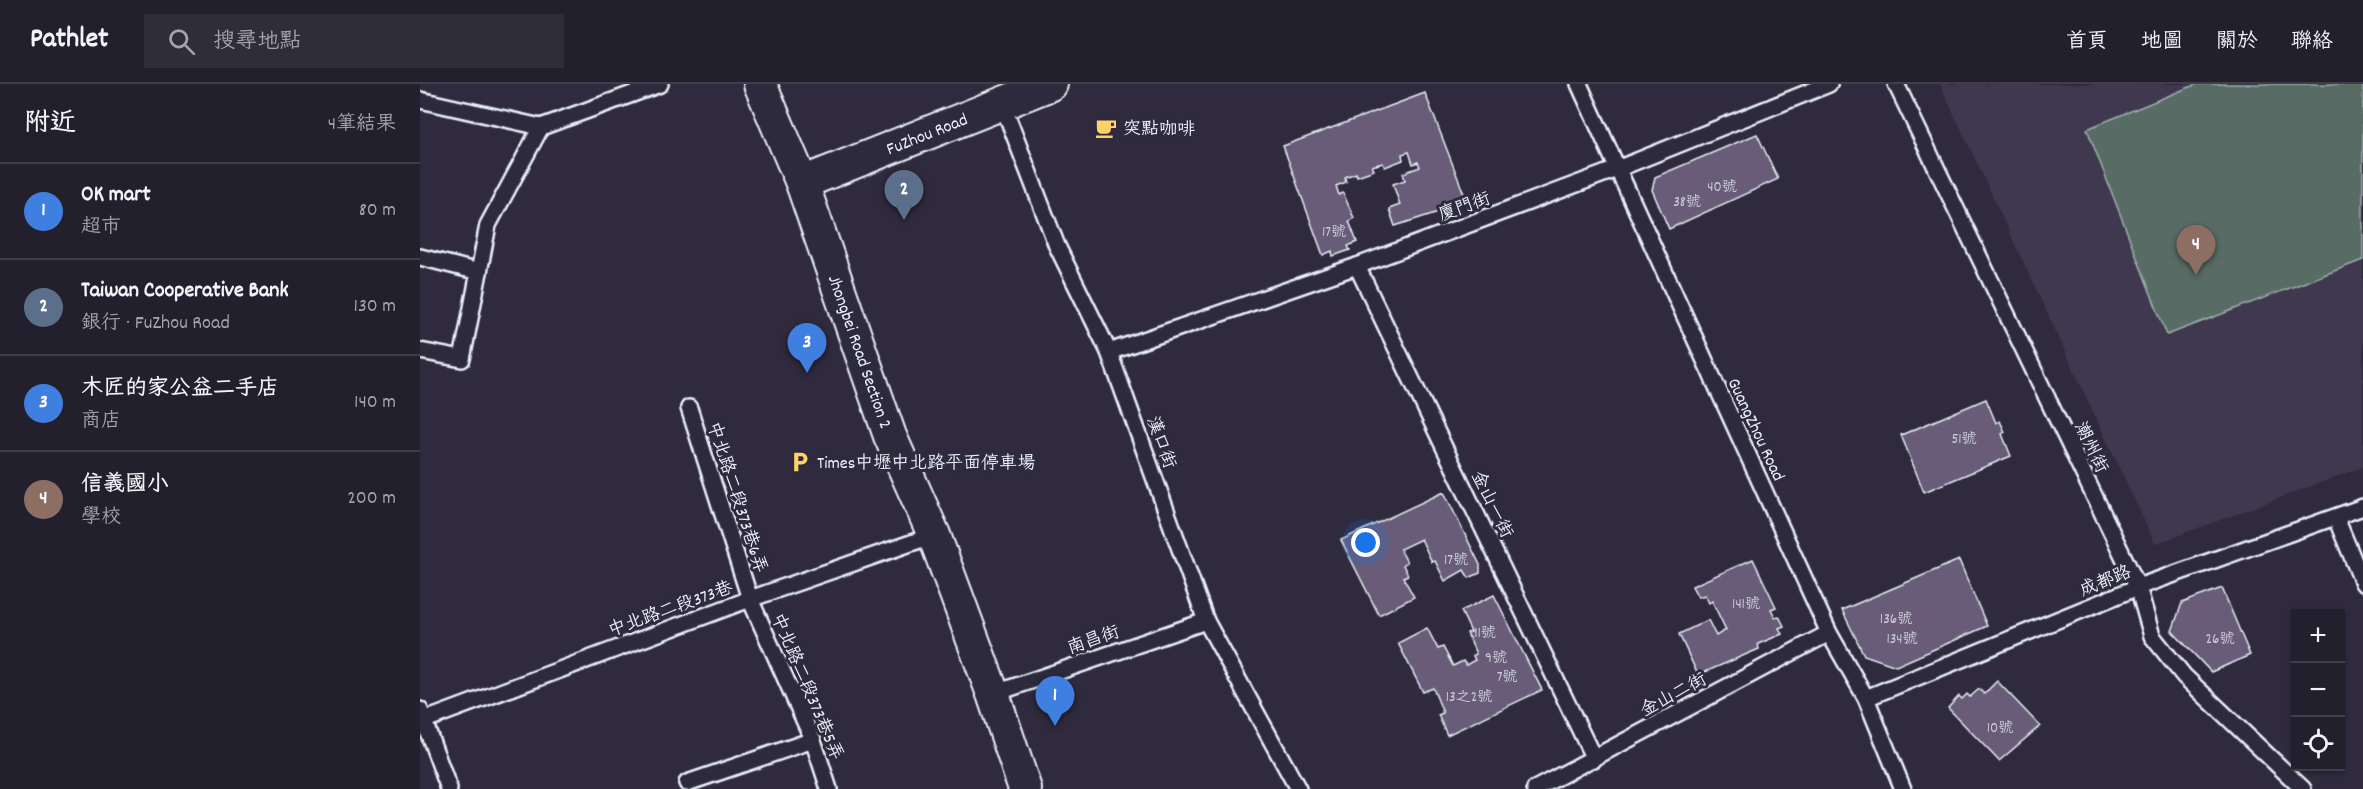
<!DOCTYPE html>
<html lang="zh-TW">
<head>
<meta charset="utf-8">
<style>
	body { margin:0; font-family:Dekko,"LXGW WenKai TC",sans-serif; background:#2f2d3a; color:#f1f3f6 }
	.controls { position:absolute; right:18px; bottom:18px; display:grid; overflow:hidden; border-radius:0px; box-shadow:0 2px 4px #0004 }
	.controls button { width:54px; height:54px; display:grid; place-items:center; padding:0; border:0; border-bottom:2px solid #403e4a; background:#23202e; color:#f1f3f6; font:30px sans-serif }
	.you { position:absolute; left:946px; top:459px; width:21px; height:21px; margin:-15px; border:4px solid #fff; border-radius:50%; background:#1a73e8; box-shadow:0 0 0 9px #1a73e833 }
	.badge { display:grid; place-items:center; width:39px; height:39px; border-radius:50%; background:#b45309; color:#fff; font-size:20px; font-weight:700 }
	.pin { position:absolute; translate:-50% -50px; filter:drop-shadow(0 2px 3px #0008) }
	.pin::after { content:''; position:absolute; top:32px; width:21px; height:18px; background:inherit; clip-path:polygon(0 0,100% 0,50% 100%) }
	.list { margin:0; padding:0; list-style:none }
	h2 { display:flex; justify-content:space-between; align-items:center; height:78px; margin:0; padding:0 24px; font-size:26px }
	h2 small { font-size:20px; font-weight:400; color:#a3a3aa }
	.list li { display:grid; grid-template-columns:39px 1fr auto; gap:18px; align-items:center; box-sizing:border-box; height:96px; padding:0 24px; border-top:2px solid #403e4a }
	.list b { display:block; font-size:22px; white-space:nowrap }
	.list p { margin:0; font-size:20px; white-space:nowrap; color:#a3a3aa }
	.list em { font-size:20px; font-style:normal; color:#a3a3aa }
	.icon { flex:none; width:33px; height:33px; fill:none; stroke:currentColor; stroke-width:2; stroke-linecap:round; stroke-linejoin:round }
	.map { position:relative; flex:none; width:1943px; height:705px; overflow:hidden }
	header { display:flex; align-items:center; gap:36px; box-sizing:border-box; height:84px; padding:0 30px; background:#23202e; border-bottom:2px solid #403e4a }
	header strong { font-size:28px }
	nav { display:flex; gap:33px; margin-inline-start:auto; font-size:21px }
	.search { width:420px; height:54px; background:#2f2d3a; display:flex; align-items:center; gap:15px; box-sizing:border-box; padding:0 21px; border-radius:0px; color:#a3a3aa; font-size:22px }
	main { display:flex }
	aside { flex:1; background:#23202e }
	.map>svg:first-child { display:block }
</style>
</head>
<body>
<header>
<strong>Pathlet</strong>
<div class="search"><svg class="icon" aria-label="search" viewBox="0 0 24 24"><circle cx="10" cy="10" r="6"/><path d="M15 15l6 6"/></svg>搜尋地點</div>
<nav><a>首頁</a><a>地圖</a><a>關於</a><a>聯絡</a></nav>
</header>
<main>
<aside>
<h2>附近<small>4筆結果</small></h2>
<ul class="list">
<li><span class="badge" style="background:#3f7fe0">1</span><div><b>OK mart</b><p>超市</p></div><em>80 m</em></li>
<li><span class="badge" style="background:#5c6f8a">2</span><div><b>Taiwan Cooperative Bank</b><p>銀行 · FuZhou Road</p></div><em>130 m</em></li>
<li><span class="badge" style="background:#3f7fe0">3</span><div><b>木匠的家公益二手店</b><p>商店</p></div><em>140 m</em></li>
<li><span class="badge" style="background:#8d6e63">4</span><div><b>信義國小</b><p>學校</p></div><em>200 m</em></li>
</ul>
</aside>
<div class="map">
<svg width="1943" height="705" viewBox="0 0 1943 705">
	<rect width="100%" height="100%" fill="#2f2a3d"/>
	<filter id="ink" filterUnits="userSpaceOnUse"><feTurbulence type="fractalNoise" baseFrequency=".0167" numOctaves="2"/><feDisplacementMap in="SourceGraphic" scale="12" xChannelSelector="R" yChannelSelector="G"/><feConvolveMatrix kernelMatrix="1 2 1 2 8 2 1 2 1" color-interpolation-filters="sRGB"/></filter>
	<g filter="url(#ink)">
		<path fill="#40394f" d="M1520 0H1943V383L1735 460Z"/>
		<path fill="#596c65" stroke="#a0aeae" stroke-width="1.5" d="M1777 0H1943V176L1747 251 1667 45Z"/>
		<g fill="#685c79" stroke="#e8f1f8" stroke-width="1.5">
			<path d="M1005 9 1046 115 1033 120 1034 123 975 142 969 125 980 121 973 100 985 96 983 89 1000 83 998 78 993 80 989 68 982 70 983 76 965 83 963 79 952 82 954 86 937 92 936 89 925 93 926 98 916 102 919 111 923 109 934 134 929 137 937 158 928 162 930 166 913 172 912 167 903 171 863 62Z"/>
			<path d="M1337 50 1358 95 1249 145 1232 106 1235 93Z"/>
			<path d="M1566 315 1576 339 1580 337 1585 348 1582 350 1591 372 1504 408 1481 351Z"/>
			<path d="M1024 408 1060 481V489L1049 494 1044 486 1025 497 1015 477 1012 478 1001 455 980 465 987 478 983 481 988 491 983 493 994 513 959 531 921 456Z"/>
			<path d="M1333 475 1356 523 1351 525 1355 533 1359 532 1364 542 1359 544 1362 550 1338 560 1339 565 1278 591 1259 550 1288 536 1296 552 1306 546 1292 517 1289 519 1285 511 1278 513 1272 502Z"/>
			<path d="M1539 476 1567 542 1476 582 1444 571 1422 526Z"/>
			<path d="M1802 504 1830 571 1791 588 1752 547 1762 519Z"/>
			<path d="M1074 511 1122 606 1027 651 1018 631 1023 629 1013 604 1003 608 978 559 1007 544 1018 565 1023 563 1033 582 1043 577 1046 581 1055 576 1053 572 1056 570 1047 549 1051 548 1041 527Z"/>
			<path d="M1577 597 1620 642 1579 677 1528 624 1539 612 1542 615 1547 610 1550 613 1559 605 1564 610Z"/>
		</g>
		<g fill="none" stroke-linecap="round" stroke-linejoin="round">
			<defs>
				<g id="service">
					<path d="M1159 0 1409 549 1446 614 1483 705"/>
					<path d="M1476 0 1718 503 1732 552 1764 592 1883 705"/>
					<path d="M0 16 121 43 240 0"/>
					<path d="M582 19 637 162 689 268 786 537 878 705"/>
					<path d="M0 173 59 188 68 141 121 43"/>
					<path d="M937 182 1174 675"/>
					<path d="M0 267 42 275 59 188"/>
					<path d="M689 268 937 182 1197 85 1409 0"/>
					<path d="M269 324 330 515 393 656 409 705"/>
					<path d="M1916 434 1943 499"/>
					<path d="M573 610 786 537"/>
					<path d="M1446 614 1718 503 1943 423"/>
					<path d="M0 626 29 705"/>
					<path d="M0 638 330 515 514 451"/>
					<path d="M267 699 393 656"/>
					<path d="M1115 705 1409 549"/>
				</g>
				<g id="minor">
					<path id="s1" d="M340 0 382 99 470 352 514 451 573 610 605 705"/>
					<path id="s2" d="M382 99 631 0"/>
				</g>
			</defs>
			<use href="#service" stroke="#e8f1f8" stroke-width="20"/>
			<use href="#minor" stroke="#e8f1f8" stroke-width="36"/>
			<use href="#service" stroke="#2f2a3d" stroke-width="15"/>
			<use href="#minor" stroke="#2f2a3d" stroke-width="32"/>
		</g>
	</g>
	<defs>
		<symbol id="cafe-bare" viewBox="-9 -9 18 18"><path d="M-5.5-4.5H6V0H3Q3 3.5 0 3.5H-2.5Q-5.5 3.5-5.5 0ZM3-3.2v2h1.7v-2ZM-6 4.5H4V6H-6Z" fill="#ffd166" stroke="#2f2a3d" stroke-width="2.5" paint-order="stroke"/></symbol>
		<symbol id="parking-bare" viewBox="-9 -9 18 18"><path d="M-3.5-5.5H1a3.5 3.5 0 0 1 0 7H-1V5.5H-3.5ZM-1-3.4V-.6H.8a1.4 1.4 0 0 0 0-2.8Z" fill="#ffd166" stroke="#2f2a3d" stroke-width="2.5" paint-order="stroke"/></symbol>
	</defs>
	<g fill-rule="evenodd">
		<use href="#cafe-bare" x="671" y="29" width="30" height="30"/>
		<use href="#parking-bare" x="365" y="363" width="30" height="30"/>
	</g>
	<g text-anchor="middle" stroke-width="6" stroke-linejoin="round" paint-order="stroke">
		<g font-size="15" fill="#c8ccd8">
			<text x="1302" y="107">40號</text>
			<text x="1267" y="122">38號</text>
			<text x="914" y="152">17號</text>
			<text x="1544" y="359">51號</text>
			<text x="1036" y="480">17號</text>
			<text x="1326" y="524">141號</text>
			<text x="1476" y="539">136號</text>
			<text x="1065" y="553">11號</text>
			<text x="1482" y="559">134號</text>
			<text x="1800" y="559">26號</text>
			<text x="1076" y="578">9號</text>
			<text x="1087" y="597">7號</text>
			<text x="1049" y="617">13之2號</text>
			<text x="1580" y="648">10號</text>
		</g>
		<g font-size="18" fill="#e8f1f8" stroke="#2f2a3d" text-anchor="start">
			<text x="703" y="50">突點咖啡</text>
			<text x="397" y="384">Times中壢中北路平面停車場</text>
		</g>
		<g font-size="18" fill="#e8f1f8" stroke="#2f2a3d">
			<text dy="6" stroke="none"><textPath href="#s2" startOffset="134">FuZhou Road</textPath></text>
			<text transform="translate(1044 122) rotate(-20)" y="6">廈門街</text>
			<text dy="6" stroke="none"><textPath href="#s1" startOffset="286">Jhongbei Road Section 2</textPath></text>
			<text transform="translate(1337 345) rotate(65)" y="6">GuangZhou Road</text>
			<text transform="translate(742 358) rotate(70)" y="6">漢口街</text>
			<text transform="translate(1672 363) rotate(64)" y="6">潮州街</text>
			<text transform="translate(318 413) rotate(72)" y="6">中北路二段373巷6弄</text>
			<text transform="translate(1073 420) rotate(64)" y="6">金山一街</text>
			<text transform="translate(1685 496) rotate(-22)" y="6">成都路</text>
			<text transform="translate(250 524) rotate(-20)" y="6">中北路二段373巷</text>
			<text transform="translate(673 555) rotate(-19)" y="6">南昌街</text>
			<text transform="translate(388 602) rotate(67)" y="6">中北路二段373巷5弄</text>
			<text transform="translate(1253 610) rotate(-28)" y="6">金山二街</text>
		</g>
	</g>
</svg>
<div class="controls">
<button>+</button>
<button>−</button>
<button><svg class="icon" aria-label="locate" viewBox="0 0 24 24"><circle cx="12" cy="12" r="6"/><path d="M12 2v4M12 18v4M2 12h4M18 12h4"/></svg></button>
</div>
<div class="you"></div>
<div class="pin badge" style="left:635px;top:642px;background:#3f7fe0">1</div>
<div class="pin badge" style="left:484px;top:136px;background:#5c6f8a">2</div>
<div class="pin badge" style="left:387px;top:289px;background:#3f7fe0">3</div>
<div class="pin badge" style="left:1776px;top:191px;background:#8d6e63">4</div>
</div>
</main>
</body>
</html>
